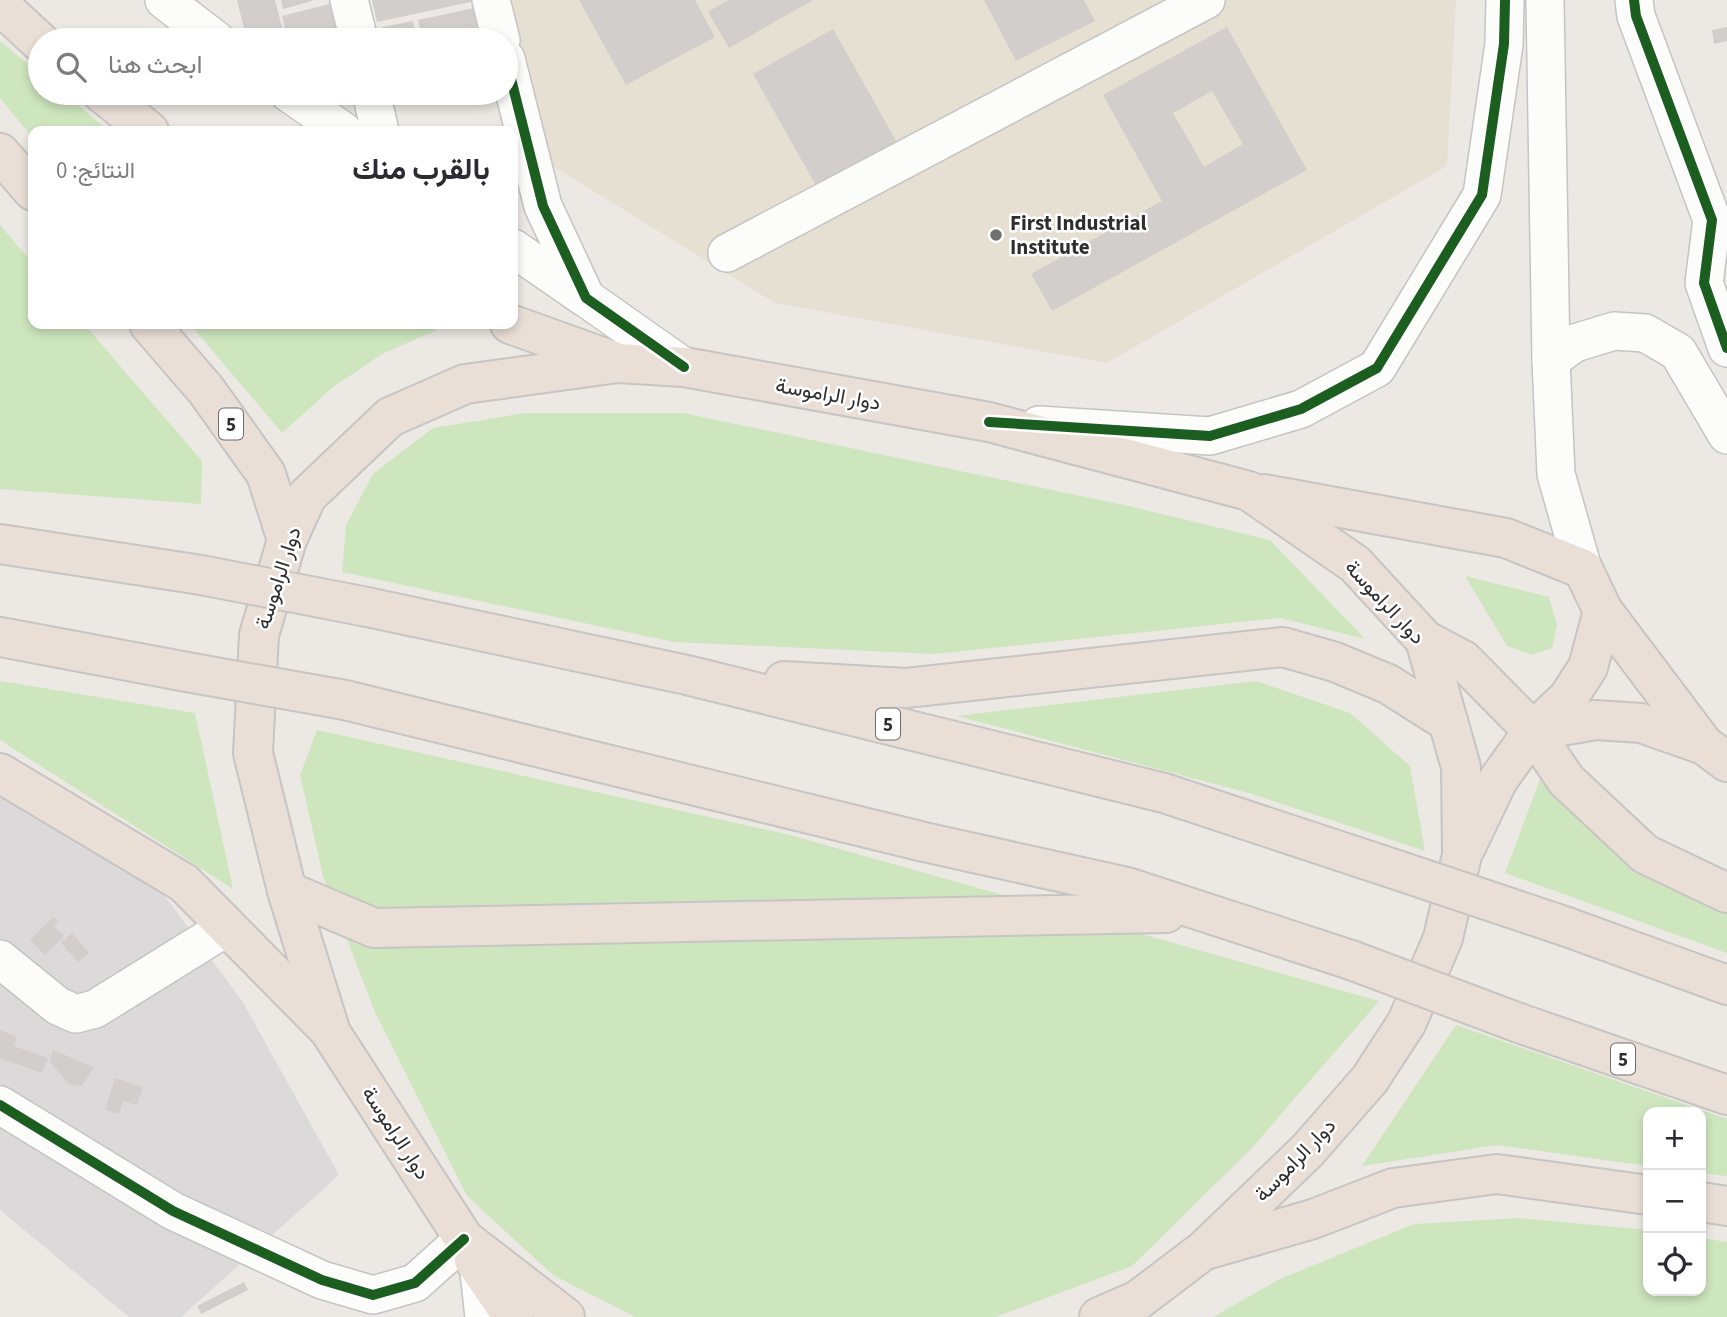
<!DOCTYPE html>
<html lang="ar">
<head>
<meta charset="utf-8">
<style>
	body { margin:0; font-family:"Source Sans 3",Vazirmatn,sans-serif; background:#f7f7f7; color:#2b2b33; direction:rtl }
	.controls { position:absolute; right:21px; bottom:21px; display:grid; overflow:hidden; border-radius:14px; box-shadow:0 4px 10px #0003 }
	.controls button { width:63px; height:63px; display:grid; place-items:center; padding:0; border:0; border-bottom:2px solid #e1e1e2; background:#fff; color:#2b2b33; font:35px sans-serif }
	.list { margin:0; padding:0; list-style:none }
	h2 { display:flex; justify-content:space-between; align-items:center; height:91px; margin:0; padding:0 28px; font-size:30px }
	h2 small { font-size:23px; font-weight:400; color:#7c7c81 }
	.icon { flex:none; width:38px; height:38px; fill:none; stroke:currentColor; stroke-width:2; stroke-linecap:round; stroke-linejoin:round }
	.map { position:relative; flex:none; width:1727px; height:1317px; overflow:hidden; direction:ltr }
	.search { position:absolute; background:#fff; box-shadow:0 4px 10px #0003; left:28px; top:28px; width:490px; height:77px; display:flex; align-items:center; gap:18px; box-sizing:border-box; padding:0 24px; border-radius:38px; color:#7c7c81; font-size:26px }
	.panel { position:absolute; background:#fff; box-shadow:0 4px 10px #0003; left:28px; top:126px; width:490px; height:203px; border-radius:14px; direction:rtl }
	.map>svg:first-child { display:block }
</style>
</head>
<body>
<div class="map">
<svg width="1727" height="1317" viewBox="0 0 1727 1317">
	<rect width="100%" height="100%" fill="#ece8e4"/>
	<path fill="#dcd9db" d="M0 794 162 892 242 1001 339 1175 181 1317H129L0 1210Z"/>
	<path fill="#e6e0d3" d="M498 0H1456L1447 166 1107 363 775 303 530 152Z"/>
	<g fill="#cee6be">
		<path d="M0 41 40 74V93H63L109 131H33V138L0 98Z"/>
		<path d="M0 225 33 264V324H84L202 461 201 504 0 489Z"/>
		<path d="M190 324H425L437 330 382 354 332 388 282 433Z"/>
		<path d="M525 413H683L1124 505 1270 540 1365 639 1280 618 934 654 674 642 342 572 346 525 373 474 433 428Z"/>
		<path d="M1465 576 1549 597 1557 625 1552 648 1532 655 1507 646Z"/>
		<path d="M0 681 195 713 233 889 0 740Z"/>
		<path d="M1256 681 1350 713 1410 766 1425 851 1249 793 957 716Z"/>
		<path d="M317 730 790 835 1379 1001 1251 1149 1132 1266 995 1317H635L553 1275 467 1196 374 1010 323 876 300 775Z"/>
		<path d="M1543 771 1652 881 1727 914V953L1505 873Z"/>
		<path d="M1456 1025 1727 1119V1176L1701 1173V1112H1648V1166L1497 1145 1362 1166Z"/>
		<path d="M1519 1218 1648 1230V1291H1701V1238L1727 1242V1317H1213L1280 1279 1414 1224Z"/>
	</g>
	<g fill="#d1cecb" fill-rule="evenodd">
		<path d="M237 0H275L283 31 247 40Z"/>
		<path d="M281 0H312V1L283 9Z"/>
		<path d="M372 0H475V1L377 22Z"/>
		<path d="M579 0H695L715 37 626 85Z"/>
		<path d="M728 0H813L729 48 708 12Z"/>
		<path d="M984 0H1084L1095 21 1016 61Z"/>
		<path d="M342 1 351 40H290L287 37 282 16Z"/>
		<path d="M479 7 485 36 466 40H422L418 20Z"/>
		<path d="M413 21 416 40H384L382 27Z"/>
		<path d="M1227 27 1307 170 1052 311 1031 274 1162 201 1103 95ZM1212 91 1243 144 1204 167 1173 113Z"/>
		<path d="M1727 27V41L1714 44 1712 30Z"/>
		<path d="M833 29 898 144 818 189 753 74Z"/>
		<path d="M53 917 58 921 53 926 64 936 45 955 30 940Z"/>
		<path d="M72 933 89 953 78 962 61 943Z"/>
		<path d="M0 1030 17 1037 14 1046 48 1058 42 1073 0 1058Z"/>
		<path d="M53 1050 94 1067 82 1086 69 1084 49 1061Z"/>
		<path d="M115 1078 143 1087 137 1105 123 1101 119 1114 105 1110Z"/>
		<path d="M244 1282 248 1290 201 1314 197 1306Z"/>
	</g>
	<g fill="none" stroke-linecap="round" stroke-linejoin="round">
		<defs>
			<g id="minor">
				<path d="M164 0 216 40"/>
				<path d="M349 0 359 40"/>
				<path d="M491 0 501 40"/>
				<path d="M1545 0 1551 360 1556 474 1583 569"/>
				<path d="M1634 0 1636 16 1712 220 1704 283 1727 348"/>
				<path d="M506 59 543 206 586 298 684 367"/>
				<path d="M289 93 343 131"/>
				<path d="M371 93 380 131"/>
				<path d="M513 248 584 297"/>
				<path d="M727 253 1206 0"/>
				<path d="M1551 360 1575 343 1614 331 1645 333 1678 352 1727 435"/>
				<path d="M1039 425 1210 436 1301 409 1377 368 1482 195 1504 44 1505 0"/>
				<path d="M0 959 58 1006 76 1014 95 1009 227 927"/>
				<path d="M0 1105 173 1211 322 1280 373 1295 415 1283 464 1239"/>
				<path d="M479 1272 484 1317"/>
			</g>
			<g id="highway">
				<path d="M0 5 40 42"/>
				<path d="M102 93 149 131"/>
				<path d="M0 153 33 191"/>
				<path d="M149 324 206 390 266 474 287 540"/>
				<path d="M510 324 613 361"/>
				<path d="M1264 494 1506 538 1583 569 1603 611 1704 745 1727 762"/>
				<path d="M0 544 201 575"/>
				<path d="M367 607 687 675 1164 793 1400 871"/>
				<path d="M0 637 187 672"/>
				<path d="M1425 640 1463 660 1533 731 1566 780 1645 854 1727 893"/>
				<path d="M784 681 906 688 1283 647 1335 662 1388 684 1448 722"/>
				<path d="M345 700 924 842 1127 887 1351 960"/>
				<path d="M1533 731 1596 720 1641 723 1704 745"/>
				<path d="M0 773 184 883 327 1028"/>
				<path d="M1466 847 1498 780 1533 731 1568 698 1588 667 1603 611"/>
				<path d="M287 891 374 928 1166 913"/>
				<path d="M1567 927 1727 985"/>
				<path d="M1519 1023 1727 1095"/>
				<path d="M1701 1202 1727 1206"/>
				<path d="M1209 1249 1313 1219 1393 1188 1497 1174 1648 1195"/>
				<path d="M474 1260 513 1317"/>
				<path d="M565 1317 464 1239 331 1033 287 891 253 753 259 635 287 540 307 496 390 417 465 384 618 363 684 367 989 422 1249 491 1355 564 1425 640 1461 767 1462 855 1443 938 1407 1022 1370 1079 1308 1150 1204 1250 1138 1300 1099 1317"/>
			</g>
		</defs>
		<use href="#minor" stroke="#c5c4c5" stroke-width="40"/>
		<use href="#highway" stroke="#c6c5c4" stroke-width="42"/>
		<use href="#minor" stroke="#fcfcfb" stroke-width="37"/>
		<use href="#highway" stroke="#eadfd6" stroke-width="38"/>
		<defs>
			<g id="highway-bridge">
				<path d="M201 575 367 607"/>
				<path d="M187 672 345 700"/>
				<path d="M1400 871 1567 927"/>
				<path d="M1351 960 1519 1023"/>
			</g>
		</defs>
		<use href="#highway-bridge" stroke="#c6c5c4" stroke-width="42" stroke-linecap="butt"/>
		<use href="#highway-bridge" stroke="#eadfd6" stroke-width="38"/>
		<defs>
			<g id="cycleway">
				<path d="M1634 0 1636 16 1712 220 1704 283 1727 348"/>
				<path d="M506 59 543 206 586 298 684 367"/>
				<path d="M989 422 1210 436 1301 409 1377 368 1482 195 1504 44 1505 0"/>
				<path d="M0 1105 173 1211 322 1280 373 1295 415 1283 464 1239"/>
			</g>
		</defs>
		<use href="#cycleway" stroke="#fff" stroke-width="15"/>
		<use href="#cycleway" stroke="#1b5e20" stroke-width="10"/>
	</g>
	<circle fill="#706f6e" stroke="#fff" stroke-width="2.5" cx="996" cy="235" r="7"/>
	<g text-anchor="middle" stroke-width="5" stroke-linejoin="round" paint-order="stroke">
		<g fill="#fff" stroke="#6d6d6d" stroke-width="2">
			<rect x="219" y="408.5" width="24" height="31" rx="5"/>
			<rect x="876" y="708.5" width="24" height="31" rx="5"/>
			<rect x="1611" y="1043.5" width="24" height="31" rx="5"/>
		</g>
		<g font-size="19" font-weight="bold" fill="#2e2e2e">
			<text x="231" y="431">5</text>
			<text x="888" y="731">5</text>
			<text x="1623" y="1066">5</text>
		</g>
		<g font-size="21" font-weight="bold" fill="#2e2e2e" stroke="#fff" text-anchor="start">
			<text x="1010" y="230">First Industrial<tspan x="1010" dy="24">Institute</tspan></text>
		</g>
		<g font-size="21" fill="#2e2e2e" stroke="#fff">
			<text transform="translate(828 394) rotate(10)" y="7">دوار الراموسة</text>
			<text transform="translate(278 578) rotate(-72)" y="7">دوار الراموسة</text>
			<text transform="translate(1385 602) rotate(47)" y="7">دوار الراموسة</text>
			<text transform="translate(396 1133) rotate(57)" y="7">دوار الراموسة</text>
			<text transform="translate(1295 1160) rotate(-46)" y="7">دوار الراموسة</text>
		</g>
	</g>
</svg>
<div class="controls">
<button>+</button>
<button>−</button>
<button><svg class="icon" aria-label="locate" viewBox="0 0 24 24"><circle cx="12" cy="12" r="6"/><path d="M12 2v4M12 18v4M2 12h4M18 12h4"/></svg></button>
</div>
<div class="search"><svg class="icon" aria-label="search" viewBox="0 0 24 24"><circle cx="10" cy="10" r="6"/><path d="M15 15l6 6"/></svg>ابحث هنا</div>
<section class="panel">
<h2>بالقرب منك<small>النتائج: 0</small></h2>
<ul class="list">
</ul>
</section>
</div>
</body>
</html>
